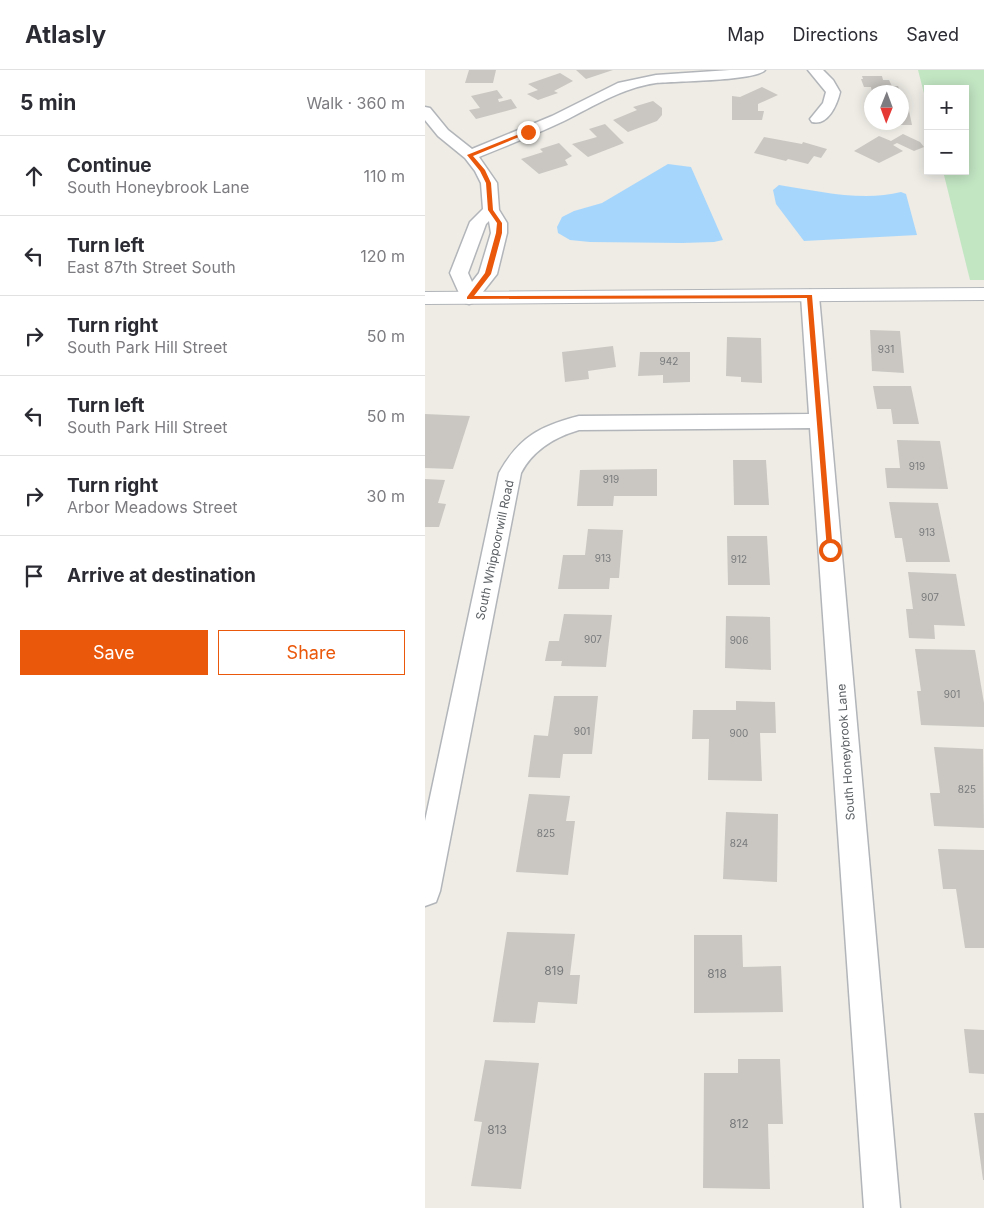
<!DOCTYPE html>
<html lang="en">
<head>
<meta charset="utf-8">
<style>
	body { margin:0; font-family:Inter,sans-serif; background:#f7f7f7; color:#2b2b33 }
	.controls { position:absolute; right:15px; top:15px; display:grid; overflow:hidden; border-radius:0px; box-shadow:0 2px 12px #0003 }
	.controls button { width:45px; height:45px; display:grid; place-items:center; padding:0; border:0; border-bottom:1px solid #e1e1e2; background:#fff; color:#2b2b33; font:25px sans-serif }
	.compass { position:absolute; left:439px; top:15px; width:45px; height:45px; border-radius:50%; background:#fff; box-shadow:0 2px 12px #0003; rotate:181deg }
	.stop { position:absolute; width:15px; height:15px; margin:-11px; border:4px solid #ea580c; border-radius:50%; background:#fff }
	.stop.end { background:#ea580c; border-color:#fff; box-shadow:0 1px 5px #0008 }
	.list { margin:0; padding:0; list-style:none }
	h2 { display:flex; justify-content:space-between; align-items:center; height:65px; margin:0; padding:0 20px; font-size:21px }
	h2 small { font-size:16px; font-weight:400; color:#7c7c81 }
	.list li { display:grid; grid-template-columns:32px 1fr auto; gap:15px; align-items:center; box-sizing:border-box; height:80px; padding:0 20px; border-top:1px solid #e1e1e2 }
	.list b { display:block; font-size:19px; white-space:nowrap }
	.list p { margin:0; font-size:16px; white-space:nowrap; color:#7c7c81 }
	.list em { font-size:16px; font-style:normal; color:#7c7c81 }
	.actions { display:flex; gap:10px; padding:15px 20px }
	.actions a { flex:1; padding:11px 0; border:1px solid #ea580c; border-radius:0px; text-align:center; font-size:18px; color:#ea580c }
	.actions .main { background:#ea580c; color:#fff }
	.icon { flex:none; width:28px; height:28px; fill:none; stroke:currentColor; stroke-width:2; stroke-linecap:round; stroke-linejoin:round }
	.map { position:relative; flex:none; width:559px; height:1138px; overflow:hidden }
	header { display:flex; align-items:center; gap:30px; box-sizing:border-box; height:70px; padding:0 25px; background:#fff; border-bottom:1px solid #e1e1e2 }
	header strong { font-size:24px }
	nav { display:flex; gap:28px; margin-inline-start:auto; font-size:18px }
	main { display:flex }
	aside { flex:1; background:#fff }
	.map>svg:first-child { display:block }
</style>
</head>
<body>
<header>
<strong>Atlasly</strong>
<nav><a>Map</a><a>Directions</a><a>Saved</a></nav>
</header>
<main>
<aside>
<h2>5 min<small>Walk · 360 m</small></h2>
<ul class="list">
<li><svg class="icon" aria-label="ahead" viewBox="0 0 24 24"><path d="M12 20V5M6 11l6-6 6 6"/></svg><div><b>Continue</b><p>South Honeybrook Lane</p></div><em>110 m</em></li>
<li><svg class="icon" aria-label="left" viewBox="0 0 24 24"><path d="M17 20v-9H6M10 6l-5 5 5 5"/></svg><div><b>Turn left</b><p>East 87th Street South</p></div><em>120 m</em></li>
<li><svg class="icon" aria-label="right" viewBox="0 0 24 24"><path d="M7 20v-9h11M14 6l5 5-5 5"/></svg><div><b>Turn right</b><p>South Park Hill Street</p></div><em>50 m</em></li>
<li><svg class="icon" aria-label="left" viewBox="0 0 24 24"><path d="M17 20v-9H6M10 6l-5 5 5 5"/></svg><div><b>Turn left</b><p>South Park Hill Street</p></div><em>50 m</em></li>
<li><svg class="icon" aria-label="right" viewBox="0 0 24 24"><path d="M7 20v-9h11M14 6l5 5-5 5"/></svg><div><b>Turn right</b><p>Arbor Meadows Street</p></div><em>30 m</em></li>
<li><svg class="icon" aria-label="arrive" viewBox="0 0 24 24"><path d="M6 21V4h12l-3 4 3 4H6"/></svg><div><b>Arrive at destination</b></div></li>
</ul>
<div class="actions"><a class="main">Save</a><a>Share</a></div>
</aside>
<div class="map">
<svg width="559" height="1138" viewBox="0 0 559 1138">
	<rect width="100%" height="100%" fill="#eeece5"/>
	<path fill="#c2e5c2" d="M493 0H559V210H545L518 101H540V19H503V39Z"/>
	<g fill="#a7d6fc">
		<path d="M243 94 266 97 298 170 289 172 257 173 165 172 145 170 133 163 132 157 137 147 149 141 177 133Z"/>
		<path d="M354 115C392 121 438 132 476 122L481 124 492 165 379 171 351 134 348 120Z"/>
	</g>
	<g fill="#cac7c2">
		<path d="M44 0H71L68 13H40Z"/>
		<path d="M151 0H188L161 9Z"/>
		<path d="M135 3 148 11 129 21 133 23 113 30 102 24 113 20 103 14Z"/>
		<path d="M437 6H457L458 10H464L467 16H473L475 21 447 22 446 17H439L436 9H438Z"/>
		<path d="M337 17 353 25 333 34V41H339L337 50H307V26L315 27Z"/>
		<path d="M72 20 78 28 73 29 74 32 86 29 92 38 51 49 44 40 55 38 46 26Z"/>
		<path d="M228 31 237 38V45L232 51 203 62 188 50 212 40 208 37Z"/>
		<path d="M477 36H483L487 55H466V52H477Z"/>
		<path d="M180 54 199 73 163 87 147 74 172 67 164 59Z"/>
		<path d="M478 64 495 72 499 77 489 81 472 73 468 75 478 81 454 93 429 81 454 66 466 71Z"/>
		<path d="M339 67 377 74 378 72 402 79 396 88 389 86 383 94 363 89 361 91 329 83Z"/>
		<path d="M134 73 147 86 140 90 143 95 114 104 96 89 118 82 115 79Z"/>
		<path d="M445 260 475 261 479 303 447 301Z"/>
		<path d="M302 267 336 268 337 313 316 312V307L301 306Z"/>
		<path d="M188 276 191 297 163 301 164 309 140 312 137 282Z"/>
		<path d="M215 282H265V312L238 313V305L213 306Z"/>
		<path d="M448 316H486L494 354H468L466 339H452Z"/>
		<path d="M0 344 45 346 28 399 0 398Z"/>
		<path d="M472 370 515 371 523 419 462 418 460 398H475Z"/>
		<path d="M308 390H341L344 435H309Z"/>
		<path d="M232 399V426H189L188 436H152L155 400Z"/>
		<path d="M0 409 20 410 13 433 21 434 14 457H0Z"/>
		<path d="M464 432 513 433 525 492H481L477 468H470Z"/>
		<path d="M163 459 198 460 194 508H185L184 519H133L138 485H160Z"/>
		<path d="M302 466H342L345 515H303Z"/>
		<path d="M483 502 531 504 540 556 509 555 510 569 484 568 481 539H488Z"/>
		<path d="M139 544 187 545 181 597 136 596 137 591H120L124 571H134Z"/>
		<path d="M301 546 345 547 346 600 300 598Z"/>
		<path d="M490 579 550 580 559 633V657L496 655 492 621H496Z"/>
		<path d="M129 626H173L167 684H138L135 708 103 707 109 665 123 666Z"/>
		<path d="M311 631 350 632 351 663H335L337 711 283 710 284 669H267L268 640H311Z"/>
		<path d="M509 677 558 679 559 758 509 756 505 723H515Z"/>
		<path d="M104 724 145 726 141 751H150L143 805 91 802Z"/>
		<path d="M301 742 353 744 352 812 298 809Z"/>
		<path d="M513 779 559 780V878H540L531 819H518Z"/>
		<path d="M82 862 150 864 145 905H155L152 934 113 932 110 953 68 952Z"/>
		<path d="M269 865H317L318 897 356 896 358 942 269 943Z"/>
		<path d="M539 959 559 960V1004L544 1003Z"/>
		<path d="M313 989H355L358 1054H343L345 1119 278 1118 279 1003H313Z"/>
		<path d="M60 990 114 993 96 1119 46 1116 57 1052 49 1051Z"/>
		<path d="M549 1043H559V1110H558Z"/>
	</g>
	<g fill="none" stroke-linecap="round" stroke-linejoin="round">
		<defs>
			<g id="minor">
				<path d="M305 0H340C331 11 249 11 231 13 197 18 169 36 139 51 112 64 83 75 54 87L72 113 74 140 82 153V163L72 204 50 232 44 234 38 232 25 203 45 152 58 139 56 113 50 101 40 88 13 66 0 50V37L5 38 23 60 47 79 127 46 193 13 231 5ZM64 151 66 163 54 203 47 212 43 203 61 154Z"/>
				<path d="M383 0H398L408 10 415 22C412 35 403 56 387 52L385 49 398 33 401 22Z"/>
				<path d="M385 220 391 222 394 226 475 1138H439L385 358 154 360C130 367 108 380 96 403L15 821 11 832 0 836V751L74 403C94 367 115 356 154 346L384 344 376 226 379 222Z"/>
			</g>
			<path id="tertiary" d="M559 218V230L0 234V222Z"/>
		</defs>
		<use href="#minor" stroke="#b2b5b9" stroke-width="3"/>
		<use href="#tertiary" stroke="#b2b5b9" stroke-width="2"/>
		<use href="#minor" fill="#fff" fill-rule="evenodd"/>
		<use href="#tertiary" fill="#fff" fill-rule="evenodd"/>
	</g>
	<path fill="#ea580c" d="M102 61 106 62 48 86 60 100 66 113 68 140 77 153V163L66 204 49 226 387 225 408 483 405 484 402 480 382 228 42 229V227L60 203 71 163 72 153 63 140 61 113 55 101 42 85Z"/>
	<g text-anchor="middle" stroke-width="4.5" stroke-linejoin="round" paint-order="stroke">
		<g font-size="10" fill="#787a7c">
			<text x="461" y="283">931</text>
			<text x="244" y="295">942</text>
			<text x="492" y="400">919</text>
			<text x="186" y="413">919</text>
			<text x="502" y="466">913</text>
			<text x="178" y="492">913</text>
			<text x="314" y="493">912</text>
			<text x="505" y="531">907</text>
			<text x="168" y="573">907</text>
			<text x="314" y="574">906</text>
			<text x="527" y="628">901</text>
			<text x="157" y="665">901</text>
			<text x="314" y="667">900</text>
			<text x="542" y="723">825</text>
			<text x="121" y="767">825</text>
			<text x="314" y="777">824</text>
		</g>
		<g font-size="12" fill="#5c6064" stroke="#fff">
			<text transform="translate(70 480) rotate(-78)" y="4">South Whippoorwill Road</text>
			<text transform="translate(421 682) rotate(-94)" y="4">South Honeybrook Lane</text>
		</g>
		<g font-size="12" fill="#787a7c">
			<text x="129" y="905">819</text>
			<text x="292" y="908">818</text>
			<text x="314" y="1058">812</text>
			<text x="72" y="1064">813</text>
		</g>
	</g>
</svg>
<div class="controls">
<button>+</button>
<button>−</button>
</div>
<svg class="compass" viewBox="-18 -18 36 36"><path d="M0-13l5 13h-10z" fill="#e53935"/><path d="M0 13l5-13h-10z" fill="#7c7c81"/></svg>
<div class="stop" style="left:405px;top:480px"></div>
<div class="stop end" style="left:103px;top:62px"></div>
</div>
</main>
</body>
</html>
